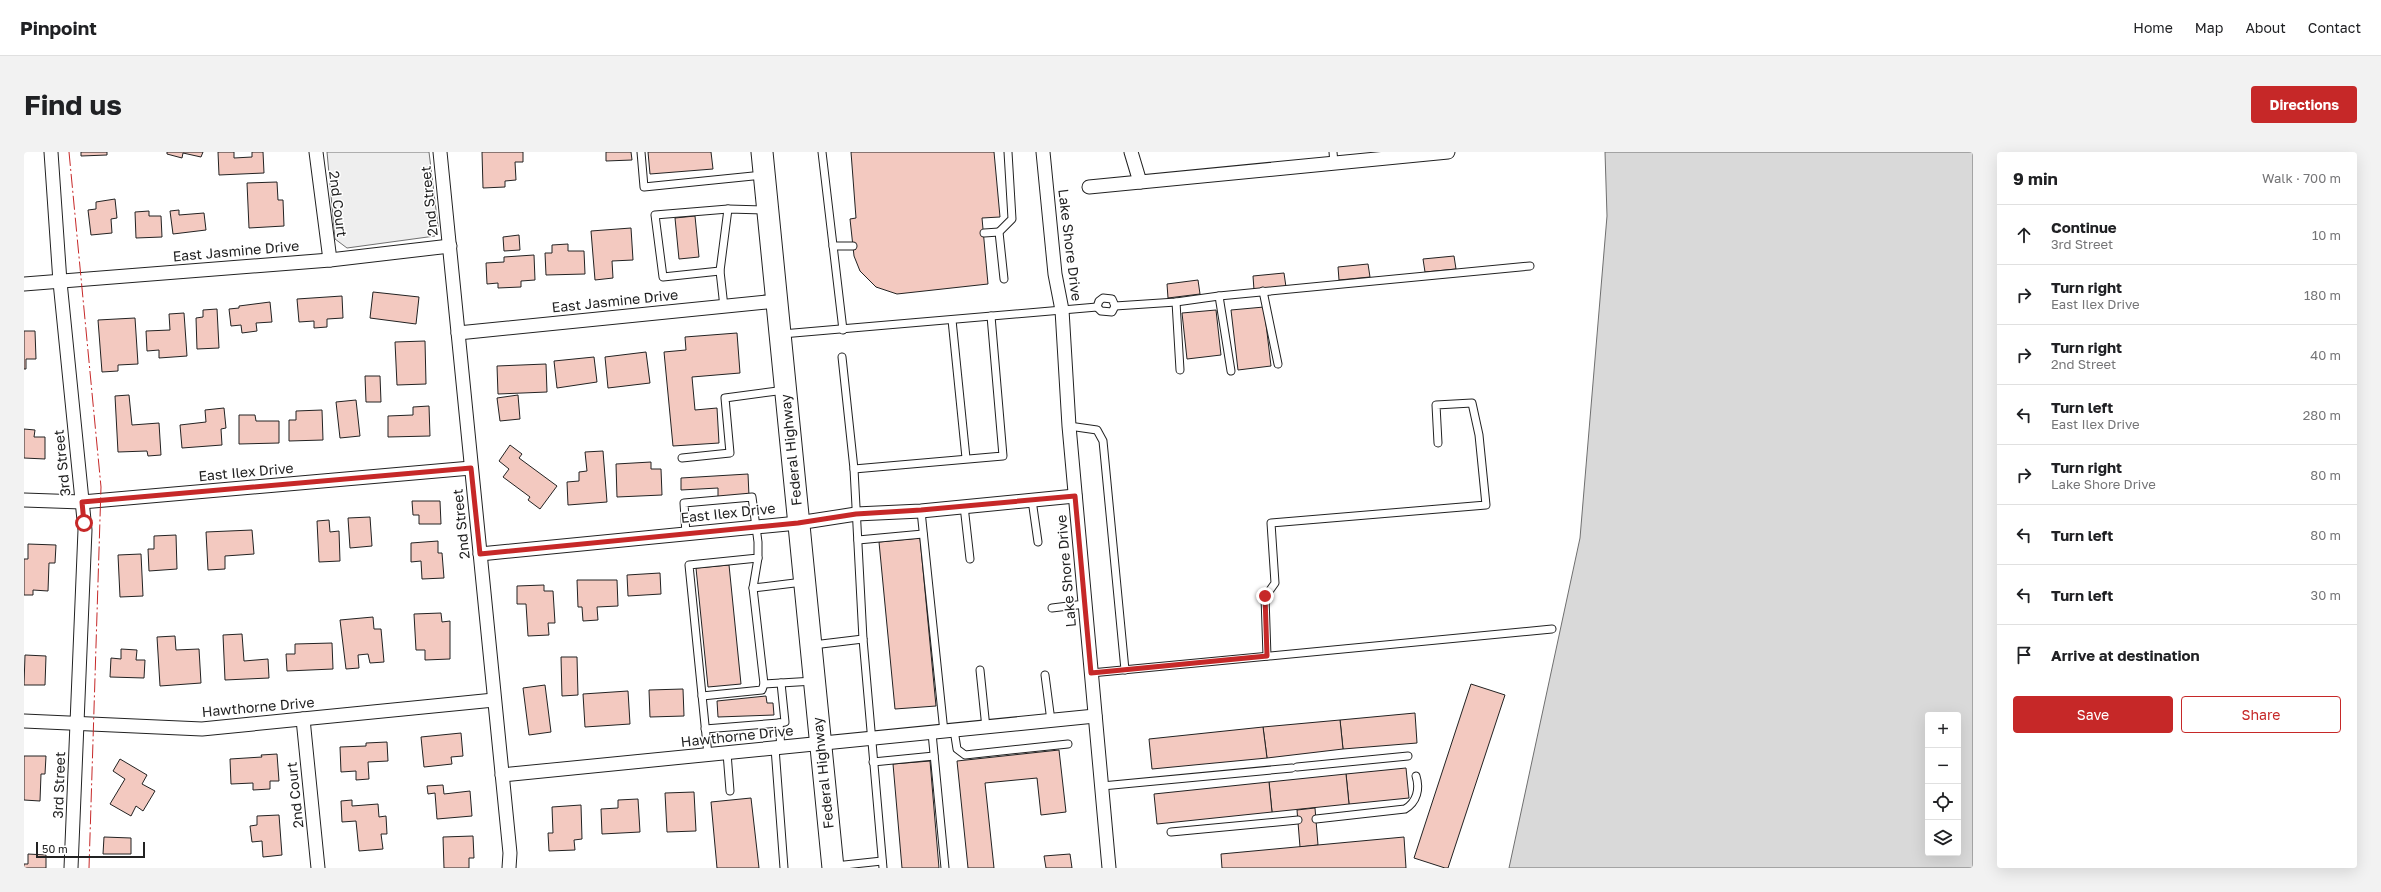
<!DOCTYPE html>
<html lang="en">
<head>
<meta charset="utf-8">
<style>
	body { margin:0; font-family:"Golos Text",sans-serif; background:#f2f2f2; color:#202124 }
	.controls { position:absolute; right:12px; bottom:12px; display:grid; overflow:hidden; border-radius:4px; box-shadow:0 4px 16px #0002 }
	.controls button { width:36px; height:36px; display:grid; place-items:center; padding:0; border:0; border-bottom:1px solid #e0e0e0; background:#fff; color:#202124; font:20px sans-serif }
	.scale { position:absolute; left:12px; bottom:10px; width:109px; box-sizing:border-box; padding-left:4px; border:2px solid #222; border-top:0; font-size:11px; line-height:14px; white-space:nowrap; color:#222; -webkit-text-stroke:3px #fff; paint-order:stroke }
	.stop { position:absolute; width:12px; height:12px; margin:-9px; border:3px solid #c62828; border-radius:50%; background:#fff }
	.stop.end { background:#c62828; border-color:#fff; box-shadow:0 1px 4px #0008 }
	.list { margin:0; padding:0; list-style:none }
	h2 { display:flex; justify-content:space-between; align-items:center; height:52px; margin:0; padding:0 16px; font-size:17px }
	h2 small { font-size:13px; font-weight:400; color:#757577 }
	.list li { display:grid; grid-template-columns:26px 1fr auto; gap:12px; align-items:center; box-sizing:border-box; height:60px; padding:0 16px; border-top:1px solid #e0e0e0 }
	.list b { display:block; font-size:15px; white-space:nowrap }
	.list p { margin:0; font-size:13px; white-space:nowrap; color:#757577 }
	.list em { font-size:13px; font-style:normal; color:#757577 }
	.actions { display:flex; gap:8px; padding:12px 16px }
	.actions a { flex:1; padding:9px 0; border:1px solid #c62828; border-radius:4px; text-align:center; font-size:14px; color:#c62828 }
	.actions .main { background:#c62828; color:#fff }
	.icon { flex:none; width:22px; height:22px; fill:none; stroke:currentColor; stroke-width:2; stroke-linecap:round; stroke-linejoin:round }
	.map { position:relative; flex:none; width:1949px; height:716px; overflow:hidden; border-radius:4px }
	header { display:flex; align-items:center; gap:24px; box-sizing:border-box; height:56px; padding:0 20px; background:#fff; border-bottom:1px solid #e0e0e0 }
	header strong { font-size:19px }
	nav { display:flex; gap:22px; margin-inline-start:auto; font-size:14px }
	.intro { display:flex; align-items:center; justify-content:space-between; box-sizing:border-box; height:96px; padding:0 24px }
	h1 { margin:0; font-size:28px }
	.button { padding:10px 18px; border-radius:4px; background:#c62828; color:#fff; font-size:14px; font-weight:700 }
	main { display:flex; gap:24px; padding:0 24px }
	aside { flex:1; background:#fff; border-radius:4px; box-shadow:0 4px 16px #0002 }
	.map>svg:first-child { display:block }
</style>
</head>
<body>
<header>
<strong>Pinpoint</strong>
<nav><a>Home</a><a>Map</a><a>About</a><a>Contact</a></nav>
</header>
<div class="intro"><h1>Find us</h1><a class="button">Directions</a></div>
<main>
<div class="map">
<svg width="1949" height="716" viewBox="0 0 1949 716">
	<rect width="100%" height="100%" fill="#fff"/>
	<path fill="#eee" stroke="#6f6f6f" d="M303 0H405L414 74 411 84 323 96 311 87Z"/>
	<path fill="#d9d9d9" stroke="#6f6f6f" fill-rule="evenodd" d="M1581 0H1949V716H1485L1556 386 1583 64ZM1904 563H1934V701H1904Z"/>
	<g fill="#f3c9c0" stroke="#222">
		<path d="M57 0H83V3L57 4Z"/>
		<path d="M143 0H179L177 5 159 1 158 6 143 2Z"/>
		<path d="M194 0H210V6L228 5V0H239L240 21 195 23Z"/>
		<path d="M458 0H499V10H491L492 28 481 29V35L459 36Z"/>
		<path d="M582 0H607L608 8 582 9Z"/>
		<path d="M624 0H687L689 17 626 22Z"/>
		<path d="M827 0H970L976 65 958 66 964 132 873 142 852 135 836 119 830 104 826 67 832 66Z"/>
		<path d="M253 30 254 48H259L260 74 225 76 223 31Z"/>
		<path d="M91 47 93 66 87 67 88 81 67 83 64 58 72 57V50Z"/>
		<path d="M155 58V63L180 61 182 78 149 82 146 59Z"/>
		<path d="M125 59V64H137L138 85 112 86 111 60Z"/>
		<path d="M671 64 675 105 655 107 651 66Z"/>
		<path d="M607 76 609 108 588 109 589 126 571 128 567 79Z"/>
		<path d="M495 83 496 98 480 99 479 85Z"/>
		<path d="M544 92V99H560L561 122 522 123 521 101H528V93Z"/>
		<path d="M510 103 511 128 497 129V135L474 136V131L463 132 462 111 480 110V105Z"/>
		<path d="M1430 104 1432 117 1401 120 1399 107Z"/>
		<path d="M1344 112 1346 125 1315 128 1314 115Z"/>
		<path d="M1260 121 1262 135 1230 138 1229 124Z"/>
		<path d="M1174 128 1176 142 1144 146 1143 132Z"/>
		<path d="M349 140 395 145 392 172 346 166Z"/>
		<path d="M318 144 319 166 303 167V175L290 176V169L275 170 273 147Z"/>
		<path d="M246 150 248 170 232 171 233 179 218 181 217 173 207 174 205 157 215 156V154Z"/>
		<path d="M1240 155 1247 214 1214 218 1207 158Z"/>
		<path d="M193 157 195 196 173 197 172 166 179 165V158Z"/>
		<path d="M1192 158 1197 203 1163 207 1158 161Z"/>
		<path d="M160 161 163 204 135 206V198L123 199 122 179 146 178 145 162Z"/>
		<path d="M111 166 114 212 94 213V219L78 220 74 168Z"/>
		<path d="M0 179H11L12 207H2V217H0Z"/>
		<path d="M713 181 716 221 668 225 671 258 693 256 695 291 649 294 640 200 662 198 661 185Z"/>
		<path d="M401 189 402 232 373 233 371 190Z"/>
		<path d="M622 200 626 231 584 236 581 205Z"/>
		<path d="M570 205 573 230 533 236 530 209Z"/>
		<path d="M522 212 523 240 474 242 473 214Z"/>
		<path d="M341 224H356L357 250H342Z"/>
		<path d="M105 243 108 273 135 271 137 303 124 304 123 299 94 300 91 244Z"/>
		<path d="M494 243 496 267 476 269 473 246Z"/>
		<path d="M332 248 336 284 316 286 312 250Z"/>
		<path d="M405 254 406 284 364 285V264L389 263V255Z"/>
		<path d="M200 256 202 276 197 277 198 293 158 296 156 273 182 270 181 258Z"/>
		<path d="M298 258 299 288 265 289V268H272V259Z"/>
		<path d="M215 263H231L232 269H255V291L215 292Z"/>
		<path d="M0 277 11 278 10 285H21V307L0 306Z"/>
		<path d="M486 293 498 302 495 306 533 334 516 357 504 348 506 345 479 325 485 317 475 309Z"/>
		<path d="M579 299 583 350 544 353 543 330 555 329V320L563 319 561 300Z"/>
		<path d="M627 310V317H637L638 343 593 345 592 312Z"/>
		<path d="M724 322 725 344 694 346V336L657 338V326Z"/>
		<path d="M388 349H416L417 372H395V363H389Z"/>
		<path d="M346 365 348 394 326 396 324 366Z"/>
		<path d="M305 368 306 380 315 379 316 409 295 410 293 369Z"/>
		<path d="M228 378 230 402 201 404V417L184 418 182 380Z"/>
		<path d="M152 383 153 417 125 419 124 397H130V384Z"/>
		<path d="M896 386 912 554 871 557 855 390Z"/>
		<path d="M414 389V401H418L420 426 398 427 397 409 387 410V391Z"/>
		<path d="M4 392 32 393 31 411H25L24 439 9 438V443H0V407H4Z"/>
		<path d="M117 402 119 444 96 445 94 403Z"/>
		<path d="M705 413 717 532 684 535 672 416Z"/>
		<path d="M636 421 637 442 604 444 603 423Z"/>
		<path d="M553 428H593L594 454 573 455 574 468 559 469 558 455H554Z"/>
		<path d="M520 433V439H529L531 471H524L525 483 504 484 502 452H493V434Z"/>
		<path d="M417 461 418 470 426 469V507L401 508V498H392L390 462Z"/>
		<path d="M349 465 350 477H357L360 510 346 511 344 502 334 503 335 516 322 517 316 468Z"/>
		<path d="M218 482 220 509 244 507 245 526 201 528 199 483Z"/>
		<path d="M151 484 152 498 175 497 177 531 136 534 133 485Z"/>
		<path d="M308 491 309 517 263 519 262 502H271V492Z"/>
		<path d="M97 497 113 498 112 508H121L120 526 86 525 87 506 97 507Z"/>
		<path d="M1 503 22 504 21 533H0Z"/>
		<path d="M537 505H553L554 543 538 544Z"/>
		<path d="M1447 532 1481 543 1424 716H1421L1390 706Z"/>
		<path d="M521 533 527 580 505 583 499 536Z"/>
		<path d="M659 537 660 564 626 565 625 538Z"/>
		<path d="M604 539 606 572 561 575 559 542Z"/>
		<path d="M742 544 743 551H749L750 563 694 565 693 549Z"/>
		<path d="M1391 561 1393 591 1319 597 1316 568Z"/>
		<path d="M1316 568 1319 597 1243 606 1239 575Z"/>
		<path d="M1239 575 1243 606 1128 617 1125 587Z"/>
		<path d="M437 581 439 604 427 605 428 612 400 615 397 585Z"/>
		<path d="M363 590 364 609 344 610 345 627 332 628V619L317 620 316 595 342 594V591Z"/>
		<path d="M1035 598 1042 660 1017 663 1013 626 961 631 970 716H944L933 609Z"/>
		<path d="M253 602 255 629H246V637L229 638V631L207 632 206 607 238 605 237 603Z"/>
		<path d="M0 604H22L21 622H17L16 649 0 648Z"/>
		<path d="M96 607 123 623 118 632 131 639 119 659 112 654 107 664 86 652 101 627 89 619Z"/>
		<path d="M906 609 915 716H878L869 612Z"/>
		<path d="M1382 616 1385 646 1325 652 1322 622Z"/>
		<path d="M1322 622 1325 652 1248 660 1245 630Z"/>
		<path d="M1245 630 1248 660 1133 672 1130 642Z"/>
		<path d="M419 633 420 642 446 639 448 664 413 667 411 641 404 642 403 634Z"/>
		<path d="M670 640 672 679 643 680 641 641Z"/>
		<path d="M727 646 735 716H693L687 650Z"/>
		<path d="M614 647 616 680 578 682 577 657 594 656V648Z"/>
		<path d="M328 648V654L354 652 355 665 362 664 363 682H357L359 697 335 699 332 669 318 670 317 649Z"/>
		<path d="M557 653 558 687 550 688 551 698 525 699 524 681H529L528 655Z"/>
		<path d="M1291 656 1294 693 1276 695 1273 658Z"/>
		<path d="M255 663 258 703 239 705 238 689 228 690 226 674 233 673V664Z"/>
		<path d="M449 684 450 706H445V716H420L419 685Z"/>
		<path d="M80 685 107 686V702H79Z"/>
		<path d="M1380 685 1382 716H1198L1197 702Z"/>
		<path d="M4 702 22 703V716H0V712H4Z"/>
		<path d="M1046 702 1048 716H1022L1020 704Z"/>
	</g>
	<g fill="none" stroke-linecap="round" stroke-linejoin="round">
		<defs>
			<g id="lane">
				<path d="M617 0 620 35 739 23"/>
				<path d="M798 0 819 178"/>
				<path d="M1309 0 1310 11"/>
				<path d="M960 81 975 80"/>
				<path d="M809 94H829"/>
				<path d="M696 119 639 125 631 63 704 57"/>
				<path d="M980 127 975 80 988 67 984 0"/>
				<path d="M1239 139 1254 212"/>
				<path d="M1195 144 1207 219"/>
				<path d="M1152 150 1156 218"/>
				<path d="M1091 154 1152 150 1195 144 1506 114"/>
				<path d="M700 155 696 119 704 57 743 58"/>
				<path d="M1073 155 1075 149 1079 146 1088 147 1091 154"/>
				<path d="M1073 155 1077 159 1088 160 1091 154"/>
				<path d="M928 168 942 306"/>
				<path d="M758 182 1073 155"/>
				<path d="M818 205 830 317 839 487 859 716"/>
				<path d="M1045 274 1073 278 1079 289 1101 518"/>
				<path d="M658 306 706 301 701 246 761 238"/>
				<path d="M830 317 979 304 967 164"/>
				<path d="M1008 348 1014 390"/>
				<path d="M940 354 946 407"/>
				<path d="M897 359 920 580"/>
				<path d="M662 382 660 351 728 345 734 390V406L665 413 684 603"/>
				<path d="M834 388 899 382"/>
				<path d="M729 436 779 430"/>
				<path d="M1028 456 1061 452"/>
				<path d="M789 493 839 487"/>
				<path d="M1243 504 1241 445 1251 431 1247 371 1462 353 1455 283 1448 251 1412 253 1414 291"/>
				<path d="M956 518 962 576"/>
				<path d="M1067 521 1528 477"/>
				<path d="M1021 523 1027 569"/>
				<path d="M740 532 790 529"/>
				<path d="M678 544 738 538 740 532 729 436 734 406"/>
				<path d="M755 571 761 570 757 531"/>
				<path d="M681 577 755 571 757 596"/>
				<path d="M930 578 933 597 941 603 1044 592"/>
				<path d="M908 581 921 716"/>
				<path d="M751 596 760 716"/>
				<path d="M703 601 706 639"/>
				<path d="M849 610 910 604"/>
				<path d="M1273 615 1384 604"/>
				<path d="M1078 634 1268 616"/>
				<path d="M1292 667 1381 657C1393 650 1396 637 1392 624"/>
				<path d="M1147 680 1274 668"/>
				<path d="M811 714 858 709"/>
			</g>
			<g id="street">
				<path d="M27 0 36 130 61 378 47 716"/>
				<path d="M292 0 306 108"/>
				<path d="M416 0 486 701 485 716"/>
				<path d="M1019 0 1031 122 1038 158 1045 274 1085 716"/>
				<path d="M1107 0 1116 30"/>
				<path d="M1065 35 1424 0"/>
				<path d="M0 132 306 108 426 94"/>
				<path d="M434 181 752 149"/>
				<path d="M0 348 58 350 447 316"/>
				<path d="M456 402 774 371 832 362 897 359 1051 344"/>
				<path d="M279 567 294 716"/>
				<path d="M0 569 178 577 470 548"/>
				<path d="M478 623 1071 564"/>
			</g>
			<path id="primary" d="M738 0 809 716"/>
		</defs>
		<use href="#lane" stroke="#222" stroke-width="9"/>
		<use href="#street" stroke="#222" stroke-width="15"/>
		<use href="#primary" stroke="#222" stroke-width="23"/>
		<use href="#lane" stroke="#fff" stroke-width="7"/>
		<use href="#street" stroke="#fff" stroke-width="13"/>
		<use href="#primary" stroke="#fff" stroke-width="21"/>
		<path stroke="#c62828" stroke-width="1" stroke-dasharray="14 3 2 3" stroke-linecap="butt" d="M45 0 77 335 65 716"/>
	</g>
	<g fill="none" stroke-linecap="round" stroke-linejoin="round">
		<path stroke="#c62828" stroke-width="5" d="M60 371 58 350 447 316 456 402 774 371 832 362 897 358 1051 344 1067 521 1243 504 1241 444"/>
	</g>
	<g text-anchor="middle" stroke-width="3" stroke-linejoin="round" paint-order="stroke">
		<g font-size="14" fill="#222" stroke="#fff">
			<text transform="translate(405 49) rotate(-96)" y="5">2nd Street</text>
			<text transform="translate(314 52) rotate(83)" y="5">2nd Court</text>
			<text transform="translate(1046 93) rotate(83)" y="5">Lake Shore Drive</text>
			<text transform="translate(212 99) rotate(-5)" y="5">East Jasmine Drive</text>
			<text transform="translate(591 149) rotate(-6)" y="5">East Jasmine Drive</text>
			<text transform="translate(767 298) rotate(-96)" y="5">Federal Highway</text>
			<text transform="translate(38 311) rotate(-96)" y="5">3rd Street</text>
			<text transform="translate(222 320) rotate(-5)" y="5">East Ilex Drive</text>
			<text transform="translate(704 361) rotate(-6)" y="5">East Ilex Drive</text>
			<text transform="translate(437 372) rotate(-96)" y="5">2nd Street</text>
			<text transform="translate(1042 419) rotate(-95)" y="5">Lake Shore Drive</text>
			<text transform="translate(234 555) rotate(-5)" y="5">Hawthorne Drive</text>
			<text transform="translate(713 584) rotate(-6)" y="5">Hawthorne Drive</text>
			<text transform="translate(799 621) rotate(-96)" y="5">Federal Highway</text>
			<text transform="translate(35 633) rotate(-88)" y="5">3rd Street</text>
			<text transform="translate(271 643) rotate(-96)" y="5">2nd Court</text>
		</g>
	</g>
</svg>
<div class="controls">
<button>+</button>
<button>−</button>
<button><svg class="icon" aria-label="locate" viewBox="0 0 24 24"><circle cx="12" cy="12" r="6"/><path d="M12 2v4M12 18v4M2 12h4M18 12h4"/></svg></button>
<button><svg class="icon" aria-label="layers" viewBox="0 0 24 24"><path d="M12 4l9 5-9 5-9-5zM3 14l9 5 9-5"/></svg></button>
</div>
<div class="scale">50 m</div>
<div class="stop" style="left:60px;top:371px"></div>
<div class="stop end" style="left:1241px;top:444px"></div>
</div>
<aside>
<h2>9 min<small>Walk · 700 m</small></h2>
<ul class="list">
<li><svg class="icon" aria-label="ahead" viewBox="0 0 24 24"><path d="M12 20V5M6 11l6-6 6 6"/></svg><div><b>Continue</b><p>3rd Street</p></div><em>10 m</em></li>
<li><svg class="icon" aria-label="right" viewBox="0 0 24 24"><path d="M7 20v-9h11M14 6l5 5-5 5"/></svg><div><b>Turn right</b><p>East Ilex Drive</p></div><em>180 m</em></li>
<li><svg class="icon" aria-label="right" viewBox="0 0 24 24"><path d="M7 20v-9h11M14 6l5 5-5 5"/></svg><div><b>Turn right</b><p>2nd Street</p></div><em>40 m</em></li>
<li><svg class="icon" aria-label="left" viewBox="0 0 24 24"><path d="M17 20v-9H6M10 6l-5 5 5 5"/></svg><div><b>Turn left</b><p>East Ilex Drive</p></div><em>280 m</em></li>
<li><svg class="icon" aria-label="right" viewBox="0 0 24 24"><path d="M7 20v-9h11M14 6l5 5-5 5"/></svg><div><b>Turn right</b><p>Lake Shore Drive</p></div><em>80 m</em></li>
<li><svg class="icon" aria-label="left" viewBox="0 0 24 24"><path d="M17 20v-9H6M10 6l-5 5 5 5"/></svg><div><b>Turn left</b></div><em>80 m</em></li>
<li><svg class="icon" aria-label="left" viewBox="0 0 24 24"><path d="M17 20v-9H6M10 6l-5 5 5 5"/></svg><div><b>Turn left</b></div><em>30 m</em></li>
<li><svg class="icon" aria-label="arrive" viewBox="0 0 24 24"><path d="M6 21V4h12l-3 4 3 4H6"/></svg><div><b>Arrive at destination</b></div></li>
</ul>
<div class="actions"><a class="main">Save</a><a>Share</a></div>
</aside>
</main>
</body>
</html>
